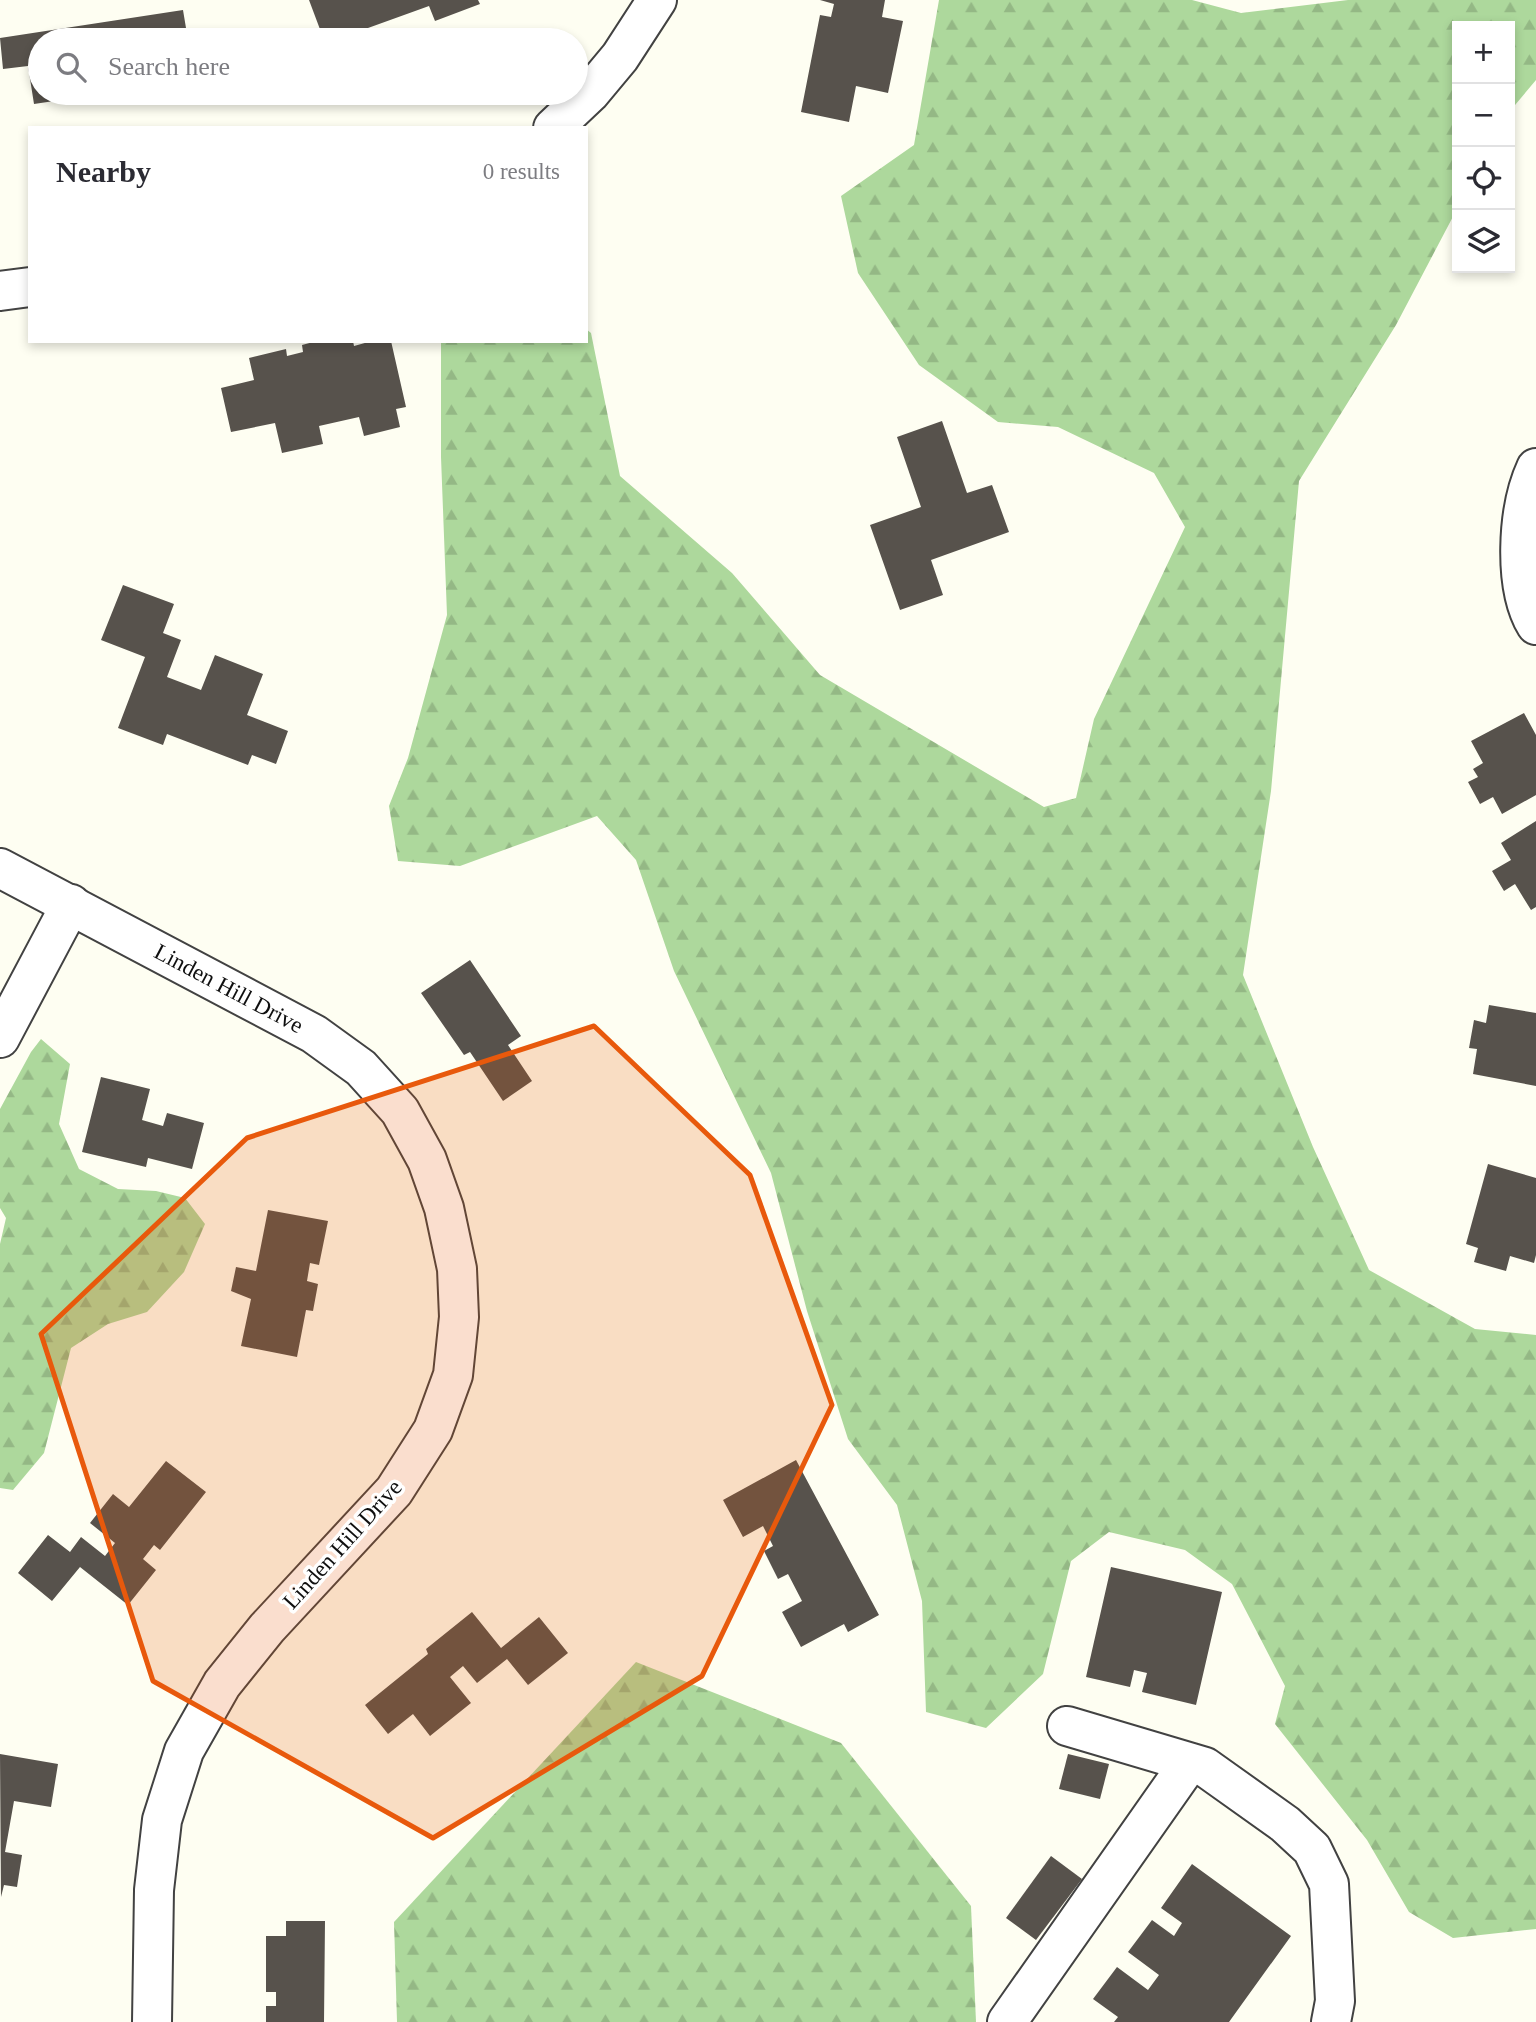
<!DOCTYPE html>
<html lang="en">
<head>
<meta charset="utf-8">
<style>
	body { margin:0; font-family:"Times New Roman",serif; background:#f2f2f3; color:#2b2b33 }
	.controls { position:absolute; right:21px; top:21px; display:grid; overflow:hidden; border-radius:0px; box-shadow:0 4px 10px #0003 }
	.controls button { width:63px; height:63px; display:grid; place-items:center; padding:0; border:0; border-bottom:2px solid #e1e1e2; background:#fff; color:#2b2b33; font:35px sans-serif }
	.list { margin:0; padding:0; list-style:none }
	h2 { display:flex; justify-content:space-between; align-items:center; height:91px; margin:0; padding:0 28px; font-size:30px }
	h2 small { font-size:23px; font-weight:400; color:#7c7c81 }
	.icon { flex:none; width:38px; height:38px; fill:none; stroke:currentColor; stroke-width:2; stroke-linecap:round; stroke-linejoin:round }
	.map { position:relative; flex:none; width:1536px; height:2022px; overflow:hidden }
	.search { position:absolute; background:#fff; box-shadow:0 4px 10px #0003; left:28px; top:28px; width:560px; height:77px; display:flex; align-items:center; gap:18px; box-sizing:border-box; padding:0 24px; border-radius:38px; color:#7c7c81; font-size:26px }
	.panel { position:absolute; background:#fff; box-shadow:0 4px 10px #0003; left:28px; top:126px; width:560px; height:217px; border-radius:0px }
	.map>svg:first-child { display:block }
</style>
</head>
<body>
<div class="map">
<svg width="1536" height="2022" viewBox="0 0 1536 2022">
	<defs>
		<pattern id="forest-firs" width="22" height="20" patternUnits="userSpaceOnUse" patternTransform="scale(1.75)"><rect width="22" height="20" fill="#add89c"/><path d="M5 1l3.5 6h-7zM16 11l3.5 6h-7z" fill="#94b885"/></pattern>
	</defs>
	<rect width="100%" height="100%" fill="#fefef2"/>
	<g fill="url(#forest-firs)">
		<path d="M939 0H1192L1241 13 1348 0H1536V80L1510 111V26H1457V209L1396 325 1299 481 1271 791 1243 975 1313 1147 1369 1270 1475 1329 1536 1335V1929L1453 1938 1409 1912 1367 1840 1275 1724 1285 1686 1232 1584 1185 1550 1109 1532 1071 1561 1043 1674 986 1728 926 1712 922 1601 897 1505 848 1439 807 1311 771 1173 674 971 636 860 597 816 460 866 398 861 389 806 408 758 447 615 441 457V341H586V329L591 333 620 476 732 573 820 675 1044 807 1076 798 1094 719 1185 527 1154 473 1058 427 998 422 919 365 858 273 841 196 914 145Z"/>
		<path d="M41 1039 70 1064 59 1124 79 1169 118 1189 156 1191 185 1198 205 1224 184 1272 147 1312 108 1324 71 1348 44 1453 13 1490 0 1488V1244L6 1218 0 1208V1109L31 1052Z"/>
		<path d="M636 1662 841 1743 971 1906 976 2022H397L394 1922Z"/>
	</g>
	<g fill="#57524c">
		<path d="M309 0H478L480 4 435 21 429 6 368 28 373 40H324Z"/>
		<path d="M820 0H885L882 17 903 21 888 93 856 86 849 122 801 112 820 15 831 17 834 4Z"/>
		<path d="M183 10 188 40H40V93H73L74 98 34 104 28 66 3 69 0 38Z"/>
		<path d="M317 341H353L354 346 372 341H391L406 407 396 409 400 427 364 436 359 417 319 426 323 444 282 453 275 423 231 432 221 388 254 380 249 358 286 349 287 356 303 352 302 345Z"/>
		<path d="M942 421 967 493 992 485 1009 532 931 560 943 595 900 610 870 525 921 507 897 437Z"/>
		<path d="M123 585 174 604 163 633 181 640 167 677 201 690 215 655 263 674 247 715 288 731 276 764 252 755 248 765 167 734 163 745 118 728 145 657 101 640Z"/>
		<path d="M1524 713 1536 735V795L1502 814 1493 797 1480 804 1468 782 1478 777 1473 769 1483 763 1471 741Z"/>
		<path d="M1536 821V907L1531 910 1515 884 1504 891 1492 871 1511 860 1501 843Z"/>
		<path d="M470 960 521 1036 508 1045 532 1081 503 1101 470 1052 464 1055 421 993Z"/>
		<path d="M1489 1005 1536 1013V1086L1473 1074 1477 1049 1469 1048 1474 1020 1486 1023Z"/>
		<path d="M101 1077 150 1089 142 1120 163 1126 167 1113 204 1123 192 1169 148 1158 146 1167 82 1152Z"/>
		<path d="M1488 1164 1536 1178V1255L1534 1263 1510 1256 1506 1271 1474 1262 1478 1248 1466 1244Z"/>
		<path d="M268 1210 328 1221 319 1265 310 1263 307 1281 318 1284 313 1311 306 1310 297 1357 241 1346 251 1299 231 1291 236 1267 256 1271Z"/>
		<path d="M796 1460 879 1615 848 1632 844 1624 801 1647 782 1612 802 1601 788 1574 778 1579 764 1551 773 1546 763 1526 743 1537 723 1500Z"/>
		<path d="M166 1461 206 1492 160 1550 154 1545 143 1559 156 1570 128 1605 80 1567 52 1601 18 1573 48 1535 70 1552 81 1537 105 1556 115 1543 90 1523 113 1494 129 1507Z"/>
		<path d="M1111 1567 1222 1592 1196 1705 1142 1692 1147 1673 1134 1670 1130 1687 1086 1677Z"/>
		<path d="M472 1612 501 1648 539 1617 568 1653 528 1685 507 1659 477 1683 463 1666 450 1677 471 1703 430 1736 413 1714 388 1734 365 1705 428 1654 426 1649Z"/>
		<path d="M0 1754 58 1764 51 1807 14 1801 5 1852 22 1855 17 1887 4 1885 1 1897Z"/>
		<path d="M1068 1754 1109 1764 1100 1799 1059 1789Z"/>
		<path d="M1051 1856 1082 1879 1036 1940 1006 1918Z"/>
		<path d="M1192 1864 1291 1936 1229 2022H1114L1118 2017 1093 1999 1117 1967 1148 1990 1159 1975 1128 1952 1152 1920 1174 1936 1182 1923 1161 1908Z"/>
		<path d="M286 1921H325L324 2022H266V2006H276V1992H266V1936H286Z"/>
	</g>
	<g fill="none" stroke-linecap="round" stroke-linejoin="round">
		<defs>
			<g id="minor">
				<path d="M553 128 590 93 620 57 657 0"/>
				<path d="M0 291 30 287"/>
				<path d="M1536 468C1517 509 1513 587 1536 625"/>
				<path d="M0 868 314 1034 361 1068 400 1111 427 1160 444 1208 457 1269 459 1317 453 1375 433 1430 394 1491 267 1628 222 1684 184 1751 162 1820 154 1890 152 2022"/>
				<path d="M0 1038 71 904"/>
				<path d="M1067 1726 1205 1767 1285 1824 1312 1849 1329 1884 1335 2001 1331 2022"/>
				<path d="M1007 2022 1189 1763"/>
			</g>
		</defs>
		<use href="#minor" stroke="#424242" stroke-width="42"/>
		<use href="#minor" stroke="#fff" stroke-width="38"/>
	</g>
	<path fill="#e8590c" fill-opacity="0.2" stroke="#e8590c" stroke-width="5" stroke-linejoin="round" d="M594 1026 750 1175 832 1405 702 1676 433 1838 153 1681 41 1334 247 1138Z"/>
	<g text-anchor="middle" stroke-width="7" stroke-linejoin="round" paint-order="stroke">
		<g font-size="23" fill="#0f0f0f" stroke="#fff">
			<text transform="translate(229 988) rotate(28)" y="8">Linden Hill Drive</text>
			<text transform="translate(342 1544) rotate(-48)" y="8">Linden Hill Drive</text>
		</g>
	</g>
</svg>
<div class="controls">
<button>+</button>
<button>−</button>
<button><svg class="icon" aria-label="locate" viewBox="0 0 24 24"><circle cx="12" cy="12" r="6"/><path d="M12 2v4M12 18v4M2 12h4M18 12h4"/></svg></button>
<button><svg class="icon" aria-label="layers" viewBox="0 0 24 24"><path d="M12 4l9 5-9 5-9-5zM3 14l9 5 9-5"/></svg></button>
</div>
<div class="search"><svg class="icon" aria-label="search" viewBox="0 0 24 24"><circle cx="10" cy="10" r="6"/><path d="M15 15l6 6"/></svg>Search here</div>
<section class="panel">
<h2>Nearby<small>0 results</small></h2>
<ul class="list">
</ul>
</section>
</div>
</body>
</html>
